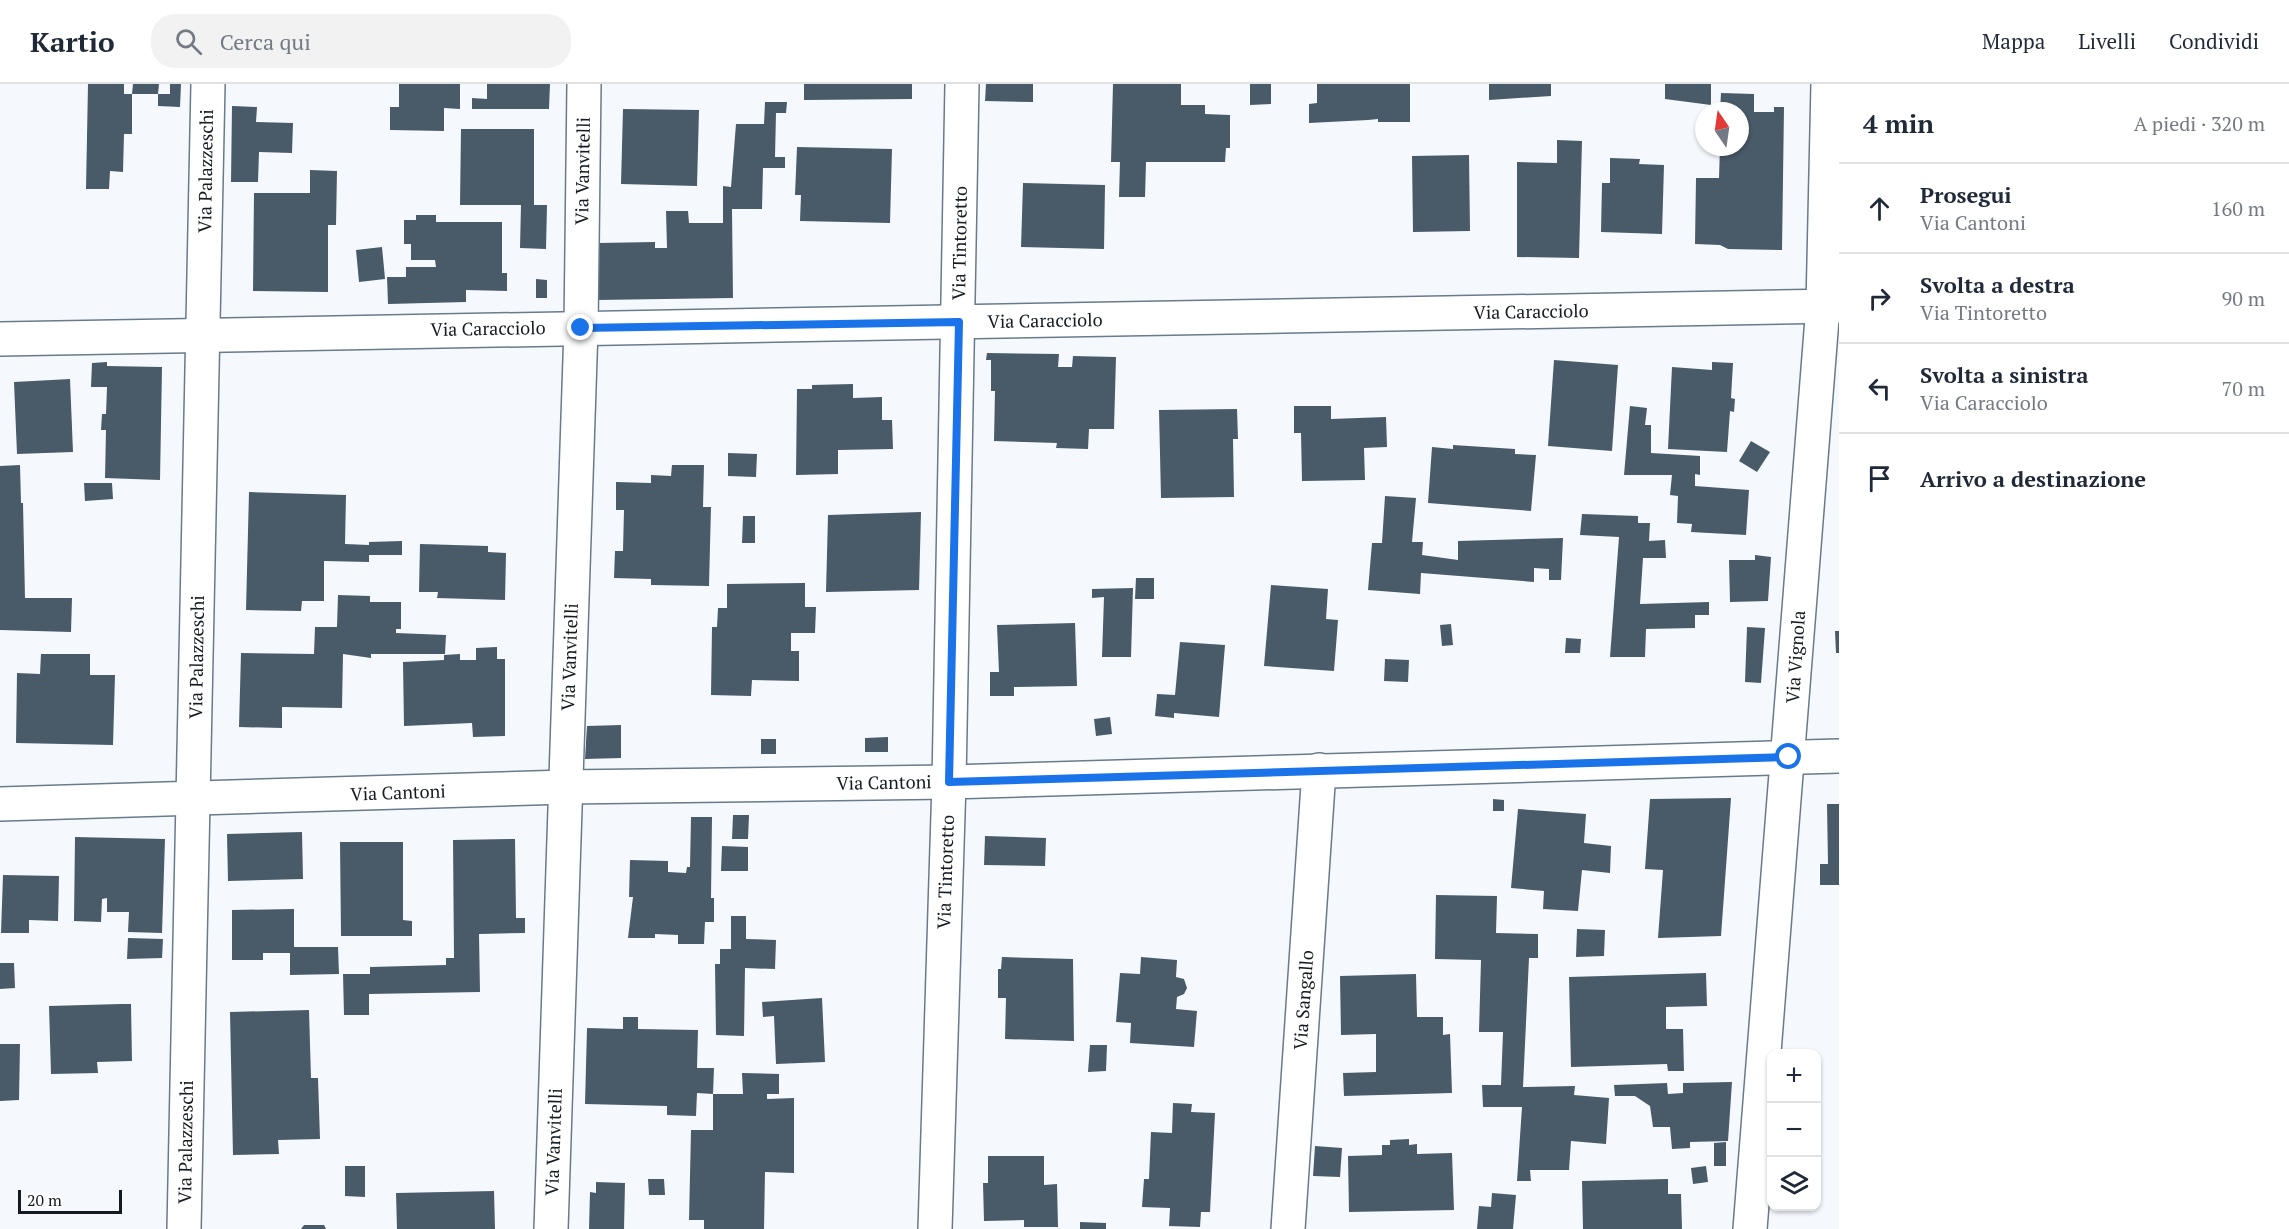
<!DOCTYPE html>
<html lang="it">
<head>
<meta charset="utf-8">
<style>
	body { margin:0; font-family:"PT Serif",serif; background:#f2f2f3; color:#1f2937 }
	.controls { position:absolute; right:18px; bottom:18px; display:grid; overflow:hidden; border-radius:12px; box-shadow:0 2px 4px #0004 }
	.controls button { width:54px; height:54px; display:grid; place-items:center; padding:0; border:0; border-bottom:2px solid #e0e1e3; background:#fff; color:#1f2937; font:30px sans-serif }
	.compass { position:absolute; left:1695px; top:18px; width:54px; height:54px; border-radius:50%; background:#fff; box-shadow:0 2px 4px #0004; rotate:347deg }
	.scale { position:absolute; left:18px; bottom:15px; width:104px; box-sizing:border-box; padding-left:6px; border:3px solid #141b22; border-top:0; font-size:16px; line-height:21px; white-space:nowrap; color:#141b22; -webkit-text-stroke:4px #fff; paint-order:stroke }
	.stop { position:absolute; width:18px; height:18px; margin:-14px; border:4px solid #1a73e8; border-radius:50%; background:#fff }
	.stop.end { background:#1a73e8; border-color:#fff; box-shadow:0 2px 6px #0008 }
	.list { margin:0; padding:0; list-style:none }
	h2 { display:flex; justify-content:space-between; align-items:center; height:78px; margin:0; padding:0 24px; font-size:26px }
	h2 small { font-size:20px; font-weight:400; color:#747a83 }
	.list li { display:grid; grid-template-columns:39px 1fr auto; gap:18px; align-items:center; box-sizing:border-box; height:90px; padding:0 24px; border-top:2px solid #e0e1e3 }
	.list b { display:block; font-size:22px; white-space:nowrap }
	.list p { margin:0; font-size:20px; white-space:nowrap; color:#747a83 }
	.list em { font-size:20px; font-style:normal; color:#747a83 }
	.icon { flex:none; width:33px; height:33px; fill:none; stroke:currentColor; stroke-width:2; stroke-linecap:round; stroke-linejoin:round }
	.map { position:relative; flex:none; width:1839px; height:1145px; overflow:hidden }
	header { display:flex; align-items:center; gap:36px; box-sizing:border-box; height:84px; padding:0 30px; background:#fff; border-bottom:2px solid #e0e1e3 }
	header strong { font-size:28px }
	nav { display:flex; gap:33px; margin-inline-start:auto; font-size:21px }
	.search { width:420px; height:54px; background:#f2f2f3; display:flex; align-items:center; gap:15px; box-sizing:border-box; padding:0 21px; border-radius:24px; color:#747a83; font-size:22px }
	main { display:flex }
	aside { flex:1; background:#fff }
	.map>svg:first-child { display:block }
</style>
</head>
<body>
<header>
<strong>Kartio</strong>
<div class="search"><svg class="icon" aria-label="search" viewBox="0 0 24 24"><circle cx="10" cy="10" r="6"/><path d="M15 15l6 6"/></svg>Cerca qui</div>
<nav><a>Mappa</a><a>Livelli</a><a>Condividi</a></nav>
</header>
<main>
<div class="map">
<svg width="1839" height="1145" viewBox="0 0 1839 1145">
	<rect width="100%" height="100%" fill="#f5f9fd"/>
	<g fill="#495a69">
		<path d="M88 0H124V10H132V50H124L123 88 110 87 109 105H86Z"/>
		<path d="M133 0H159L158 10H132Z"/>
		<path d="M170 0H181L180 23 158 22V10H170Z"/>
		<path d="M399 0H460V25L444 24V47L390 46V23H399Z"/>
		<path d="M487 0H550L549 25H472V14L487 15Z"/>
		<path d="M804 0H912V15L804 16Z"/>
		<path d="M986 0H1033V18L985 17Z"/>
		<path d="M1113 0H1181V21H1205V30L1230 31V64H1226L1225 78H1146L1145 113H1119L1120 78H1111Z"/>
		<path d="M1250 0H1271V20L1250 21Z"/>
		<path d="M1317 0H1410V38H1378V35L1368 36 1309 39V20L1317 19Z"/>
		<path d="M1489 0H1551V12L1489 16Z"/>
		<path d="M1665 0H1711V21L1665 15Z"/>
		<path d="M1721 9 1754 10V28H1774V23H1784L1782 166 1728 165 1720 161 1695 160 1696 94H1719L1720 63H1740V27H1720Z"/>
		<path d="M765 18H787L786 29H776L775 73H785V84H763L762 125H732L733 214 596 216 598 159 655 158V164H667L666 127H688L689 139H723V102L731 103 736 40H764Z"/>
		<path d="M232 22 257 23 256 38 293 39 292 69 259 68 258 98H231Z"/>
		<path d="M623 25 699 26 697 102 621 100Z"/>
		<path d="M461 45H534V121H547L546 165 520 164 521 121H460Z"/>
		<path d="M1557 56 1582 57 1579 174 1517 173V78L1557 79Z"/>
		<path d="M797 63 892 65 890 139 800 137 801 111H795Z"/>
		<path d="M1469 71 1470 147 1413 148 1412 72Z"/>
		<path d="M1610 74 1640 75 1639 80 1664 81 1662 150 1601 148 1602 99H1610Z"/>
		<path d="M310 86 337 87 336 141H328V208L253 207 254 109H310Z"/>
		<path d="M1023 99 1105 101 1104 165 1021 163Z"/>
		<path d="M416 131H436V138H502V189H507V207L466 206V218L388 220 387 193H406V183H436L435 176H411V160H404V136H416Z"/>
		<path d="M382 163 385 195 359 198 356 166Z"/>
		<path d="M536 195 547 196V214H536Z"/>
		<path d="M987 269 1059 270 1058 283H1072L1073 272 1116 273 1114 345H1089L1088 365 1056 364 1057 359 994 357 995 307H991V276H986Z"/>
		<path d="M1554 276 1618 281 1612 367 1548 362Z"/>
		<path d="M107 278V282L162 283 160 396 105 394 106 346H101L102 330H106L107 303H91L92 279Z"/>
		<path d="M1712 278 1733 279 1731 314 1735 315 1734 328 1730 327 1727 368 1668 365 1672 283 1712 286Z"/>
		<path d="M70 295 73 368 17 370 14 298Z"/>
		<path d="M853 300V314L882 313V336H892L893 365 838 366V390L796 391 797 305H812V301Z"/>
		<path d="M1294 322H1331V335L1386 333 1387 363 1364 364 1365 396 1302 397 1301 349H1294Z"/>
		<path d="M1630 322 1647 324 1645 341H1651V369L1700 372V391L1695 390V402L1749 406 1746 451 1691 448 1692 440 1677 439 1678 412 1670 411 1672 391H1624Z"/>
		<path d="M1237 325 1238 355H1233L1234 413 1161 414 1159 326Z"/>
		<path d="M1751 357 1770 368 1757 388 1739 377Z"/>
		<path d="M1453 361 1515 365V370L1536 371 1531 427 1428 419 1432 363 1453 365Z"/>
		<path d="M728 369 757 370 756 393 728 392Z"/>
		<path d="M20 381 21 419H23L25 514H72L71 548 0 546V382Z"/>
		<path d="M672 381H704L703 423H711L709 502 651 501V495L614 494 615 467H623L624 426H616V398L651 399V391L671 392Z"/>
		<path d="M84 399H112L113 415 85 417Z"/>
		<path d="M249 408 346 411 345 460 369 461V458L402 457V471H369V478L324 477V517H302L301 527 246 526Z"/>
		<path d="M1385 412 1416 414 1412 458H1423L1422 471 1458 476V457L1563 454 1561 496H1549V485L1534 484V498L1421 489 1420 510 1368 506 1372 459H1382Z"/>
		<path d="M921 428 919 506 826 508 828 431Z"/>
		<path d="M1582 430 1638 432V439H1650L1649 457 1665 456 1666 474H1643L1640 520 1709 518V531H1695V544L1646 545 1645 573H1610L1619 453 1580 451Z"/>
		<path d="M743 432H755V459H742Z"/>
		<path d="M420 460 488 462V468L506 469 505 516 437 514 438 508H419Z"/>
		<path d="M1755 471 1771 473 1768 517 1730 518 1729 476H1755Z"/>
		<path d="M1136 494H1154V515H1135Z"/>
		<path d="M805 499V523H816L815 549H791V567H799V597L752 596 751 612 711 611 712 543H717L718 524H727V500Z"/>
		<path d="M1271 501 1328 505 1326 535 1338 536 1334 587 1264 582Z"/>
		<path d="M1133 504 1131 573H1102L1104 513 1092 514V505Z"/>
		<path d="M338 511 370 512V518H401V545H396V549L446 551 445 570H371V574L343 570 342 624 282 623V644L239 643 241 569 314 570 315 543H337Z"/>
		<path d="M1075 539 1077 602 1014 603V612H990V588H999L997 541Z"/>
		<path d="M1451 540 1453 561 1442 562 1440 541Z"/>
		<path d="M1747 543 1765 544 1761 599 1745 598Z"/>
		<path d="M1835 547H1839V569H1836Z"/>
		<path d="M1566 554 1581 555 1580 569H1565Z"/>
		<path d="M1180 558 1225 561 1219 633 1174 629V634L1155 632 1157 610 1175 611Z"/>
		<path d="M497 563V575H505V652L473 653 472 639 404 642 403 578 444 576V571L460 570V576H476V564Z"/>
		<path d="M41 570H90V591H115L113 661 16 659 17 589 40 590Z"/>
		<path d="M1385 575 1409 576 1408 598 1384 597Z"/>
		<path d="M1110 633 1112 650 1096 652 1094 635Z"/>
		<path d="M621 641V674L585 675 587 642Z"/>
		<path d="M888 653V668H865V654Z"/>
		<rect x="761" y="655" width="15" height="15"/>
		<path d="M1731 714 1721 852 1658 854 1663 786 1645 785 1650 715Z"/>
		<path d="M1493 715 1504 716V727H1493Z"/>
		<path d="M1827 720H1839V801H1820V780H1828Z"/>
		<path d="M1518 725 1586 730 1584 759 1611 762 1610 789 1582 786 1578 827 1543 825 1544 807 1511 804Z"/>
		<path d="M733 731H749L748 755H732Z"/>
		<path d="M691 733H712L711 814H714V838H705L704 860H678V851L655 850V854H628L633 813H629L630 776 668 777V788L686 789 687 783H690Z"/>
		<path d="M302 748 303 795 228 797 227 750Z"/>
		<path d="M985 752 1046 754 1045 782 984 781Z"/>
		<path d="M75 753 165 755 162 849 128 848 129 828H107V814L102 815 101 838 74 837Z"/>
		<path d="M515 755 516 834H525V849L479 850 480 908 369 910V931H344L343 890H370V883L446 881V874H454L453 756Z"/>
		<path d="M340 758H403V836L412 837V852H341Z"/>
		<path d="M722 762 748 763V787H721Z"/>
		<path d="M3 791 59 792 58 837 29 836V849H1Z"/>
		<path d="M1436 811 1497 812 1496 849 1538 850V874H1529L1523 1003 1575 1002 1574 1011 1609 1014 1606 1060 1571 1057 1569 1086H1530L1531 1097H1517L1522 1023H1483L1482 1001H1501L1503 948H1479L1481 876 1435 875Z"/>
		<path d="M294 825V863H338L339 890 290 891V869H263V876H232V826Z"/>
		<path d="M731 832H746V855L776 856 775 885 745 884 744 952 716 951 715 880H720V865H731Z"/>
		<path d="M1577 845 1605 846 1604 872 1576 873Z"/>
		<path d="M128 854 163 855 162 874 127 875Z"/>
		<path d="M1002 873 1073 875 1074 957 1005 955 1006 914H998V885H1001Z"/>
		<path d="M1141 873 1177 876 1176 893 1184 895 1187 904 1184 910 1177 913 1176 925 1197 927 1194 963 1130 959 1131 939 1116 938 1120 889 1140 890Z"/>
		<path d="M0 879H14L15 904 0 905Z"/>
		<path d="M1706 889 1707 922 1666 923V945H1683L1684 987H1668L1667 980 1571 983 1569 893Z"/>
		<path d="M1416 890 1417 933H1443V951L1450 950 1452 1009 1344 1012 1343 989 1376 988V950L1341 951 1340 892Z"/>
		<path d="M822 914 825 978 776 980 774 932 763 933 762 918Z"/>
		<path d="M121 920H131L132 977 97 978 98 989 51 990 49 922Z"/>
		<path d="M309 926 311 994H318L320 1055 278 1056 279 1070 233 1071 230 928Z"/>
		<path d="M623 933H638V945L698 946 697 984H714L713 1010 697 1009 696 1032 667 1031V1022L585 1020 587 944 623 945Z"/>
		<path d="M0 960H20L19 1016 0 1017Z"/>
		<path d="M1090 961H1107L1106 987 1088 988Z"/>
		<path d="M742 989 779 990V1010H767V1015L794 1014V1089L765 1088 764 1145H704V1136H689L691 1046H713V1010H743Z"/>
		<path d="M1732 998 1728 1057 1690 1058V1064L1672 1065 1670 1043H1653L1650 1022 1635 1012H1615L1614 1001 1667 999 1668 1010 1683 1009V999Z"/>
		<path d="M1173 1019 1192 1020 1191 1028 1215 1029 1210 1128H1201L1200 1143 1169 1142 1170 1124 1142 1123 1144 1095H1149L1151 1048 1172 1049Z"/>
		<path d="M1409 1055V1061L1417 1060V1070L1452 1069 1454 1126 1349 1128 1348 1072 1382 1071V1061H1390V1056Z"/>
		<path d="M1726 1058V1082H1714V1059Z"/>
		<path d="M1315 1062 1342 1064 1340 1093 1313 1092Z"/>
		<path d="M988 1072H1044V1101L1057 1100 1058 1143H1024V1136L984 1137 983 1099H988Z"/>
		<path d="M345 1082H365V1113L345 1112Z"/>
		<path d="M1706 1082 1708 1098 1693 1100 1691 1084Z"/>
		<path d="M648 1095H664L665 1111H649Z"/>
		<path d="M1668 1095V1110H1681L1682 1145H1583L1582 1097Z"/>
		<path d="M596 1098 625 1099 624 1145H589L590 1108 596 1109Z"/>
		<path d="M494 1107 495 1145H397L396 1109Z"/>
		<path d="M1492 1109 1516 1111 1513 1145H1477L1479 1122 1491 1123Z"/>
		<path d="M1080 1138 1106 1139V1145H1080Z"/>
		<path d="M304 1141H324L326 1145H301Z"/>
	</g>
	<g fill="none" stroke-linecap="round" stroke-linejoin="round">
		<defs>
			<g id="minor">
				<path d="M0 255 1839 222"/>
				<path d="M0 720 565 703 949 698 1839 672"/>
				<path d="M184 1145 208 0"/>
				<path d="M551 1145 581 244 584 0"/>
				<path d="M935 1145 949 698 962 0"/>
				<path d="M1288 1145 1319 686"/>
				<path d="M1750 1145 1823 222 1828 0"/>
			</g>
		</defs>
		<use href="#minor" stroke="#697a8a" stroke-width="36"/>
		<use href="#minor" stroke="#fff" stroke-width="33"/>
	</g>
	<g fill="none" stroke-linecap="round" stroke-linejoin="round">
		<path stroke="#1a73e8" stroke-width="8" d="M581 244 959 238 949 698 1789 673"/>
	</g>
	<g text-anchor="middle" stroke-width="6" stroke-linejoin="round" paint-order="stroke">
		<g font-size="18" fill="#141b22" stroke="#fff">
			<text transform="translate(206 87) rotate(-89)" y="6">Via Palazzeschi</text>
			<text transform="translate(583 87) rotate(-89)" y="6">Via Vanvitelli</text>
			<text transform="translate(960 159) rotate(-89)" y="6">Via Tintoretto</text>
			<text transform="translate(1531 228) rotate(-1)" y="6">Via Caracciolo</text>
			<text transform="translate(1045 237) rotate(-1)" y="6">Via Caracciolo</text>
			<text transform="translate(488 245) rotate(-1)" y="6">Via Caracciolo</text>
			<text transform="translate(197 573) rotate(-89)" y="6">Via Palazzeschi</text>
			<text transform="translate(570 573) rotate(-88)" y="6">Via Vanvitelli</text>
			<text transform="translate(1796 573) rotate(-86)" y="6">Via Vignola</text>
			<text transform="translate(884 699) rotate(-1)" y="6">Via Cantoni</text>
			<text transform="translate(398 709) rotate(-2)" y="6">Via Cantoni</text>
			<text transform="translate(946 788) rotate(-88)" y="6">Via Tintoretto</text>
			<text transform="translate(1304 916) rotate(-86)" y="6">Via Sangallo</text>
			<text transform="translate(186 1058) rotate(-89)" y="6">Via Palazzeschi</text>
			<text transform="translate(554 1058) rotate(-88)" y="6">Via Vanvitelli</text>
		</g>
	</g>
</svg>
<div class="controls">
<button>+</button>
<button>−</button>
<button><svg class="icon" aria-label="layers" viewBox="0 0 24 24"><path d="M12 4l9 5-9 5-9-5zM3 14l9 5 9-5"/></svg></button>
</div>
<svg class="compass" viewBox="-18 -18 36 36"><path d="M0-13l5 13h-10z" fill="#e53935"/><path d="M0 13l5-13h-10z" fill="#747a83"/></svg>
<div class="scale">20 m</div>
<div class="stop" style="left:1789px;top:673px"></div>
<div class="stop end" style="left:581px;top:244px"></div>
</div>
<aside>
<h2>4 min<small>A piedi · 320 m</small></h2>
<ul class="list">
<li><svg class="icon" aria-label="ahead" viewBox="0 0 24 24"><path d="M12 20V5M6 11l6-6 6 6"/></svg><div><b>Prosegui</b><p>Via Cantoni</p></div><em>160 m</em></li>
<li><svg class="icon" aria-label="right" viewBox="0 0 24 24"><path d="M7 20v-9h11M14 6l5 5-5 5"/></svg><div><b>Svolta a destra</b><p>Via Tintoretto</p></div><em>90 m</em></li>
<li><svg class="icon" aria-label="left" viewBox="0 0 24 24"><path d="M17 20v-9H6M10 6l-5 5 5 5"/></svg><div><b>Svolta a sinistra</b><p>Via Caracciolo</p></div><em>70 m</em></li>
<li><svg class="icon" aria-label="arrive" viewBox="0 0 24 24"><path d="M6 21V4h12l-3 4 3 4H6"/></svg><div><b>Arrivo a destinazione</b></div></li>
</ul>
</aside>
</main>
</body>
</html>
